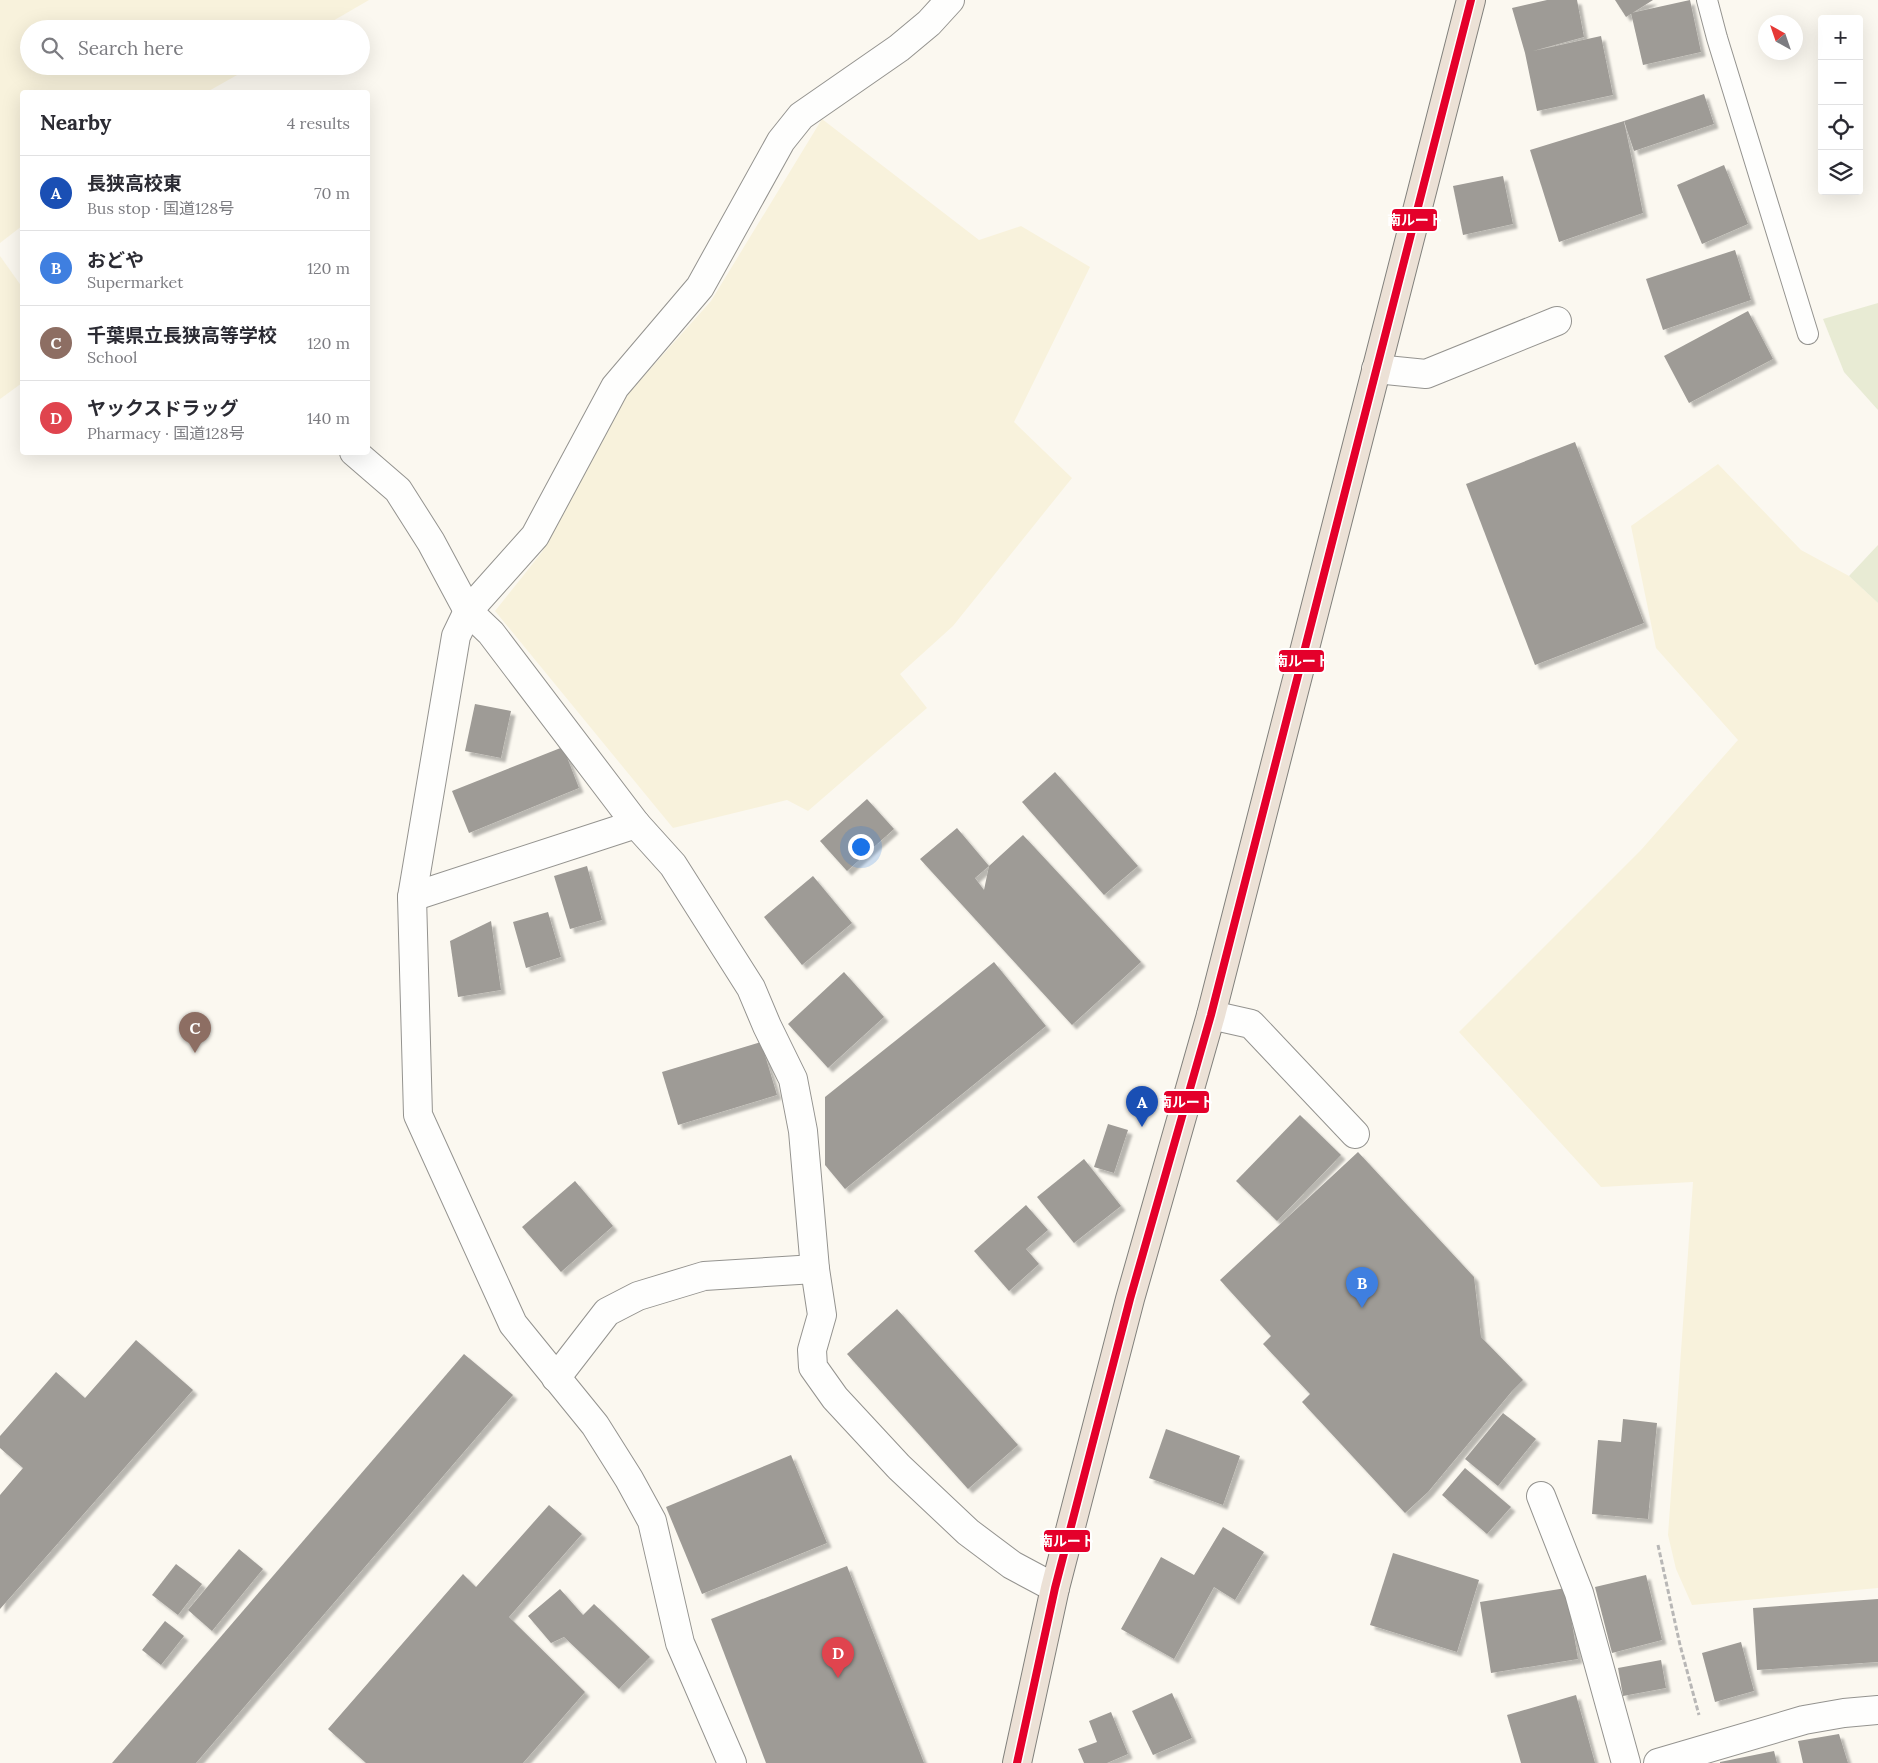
<!DOCTYPE html>
<html lang="en">
<head>
<meta charset="utf-8">
<style>
	body { margin:0; font-family:Lora,"Noto Sans JP",serif; background:#f2f2f3; color:#2b2b33 }
	.controls { position:absolute; right:15px; top:15px; display:grid; overflow:hidden; border-radius:5px; box-shadow:0 5px 20px #0002 }
	.controls button { width:45px; height:45px; display:grid; place-items:center; padding:0; border:0; border-bottom:1px solid #e1e1e2; background:#fff; color:#2b2b33; font:25px sans-serif }
	.compass { position:absolute; left:1758px; top:15px; width:45px; height:45px; border-radius:50%; background:#fff; box-shadow:0 5px 20px #0002; rotate:320deg }
	.you { position:absolute; left:860px; top:846px; width:18px; height:18px; margin:-12px; border:4px solid #fff; border-radius:50%; background:#1a73e8; box-shadow:0 0 0 8px #1a73e833 }
	.badge { display:grid; place-items:center; width:32px; height:32px; border-radius:50%; background:#0f766e; color:#fff; font-size:16px; font-weight:700 }
	.pin { position:absolute; translate:-50% -41px; filter:drop-shadow(0 1px 2px #0008) }
	.pin::after { content:''; position:absolute; top:26px; width:18px; height:15px; background:inherit; clip-path:polygon(0 0,100% 0,50% 100%) }
	.list { margin:0; padding:0; list-style:none }
	h2 { display:flex; justify-content:space-between; align-items:center; height:65px; margin:0; padding:0 20px; font-size:21px }
	h2 small { font-size:16px; font-weight:400; color:#7c7c81 }
	.list li { display:grid; grid-template-columns:32px 1fr auto; gap:15px; align-items:center; box-sizing:border-box; height:75px; padding:0 20px; border-top:1px solid #e1e1e2 }
	.list b { display:block; font-size:19px; white-space:nowrap }
	.list p { margin:0; font-size:16px; white-space:nowrap; color:#7c7c81 }
	.list em { font-size:16px; font-style:normal; color:#7c7c81 }
	.icon { flex:none; width:28px; height:28px; fill:none; stroke:currentColor; stroke-width:2; stroke-linecap:round; stroke-linejoin:round }
	.map { position:relative; flex:none; width:1878px; height:1763px; overflow:hidden }
	.search { position:absolute; background:#fff; box-shadow:0 5px 20px #0002; left:20px; top:20px; width:350px; height:55px; display:flex; align-items:center; gap:12px; box-sizing:border-box; padding:0 18px; border-radius:28px; color:#7c7c81; font-size:19px }
	.panel { position:absolute; background:#fff; box-shadow:0 5px 20px #0002; left:20px; top:90px; width:350px; height:365px; border-radius:5px }
	.map>svg:first-child { display:block }
</style>
</head>
<body>
<div class="map">
<svg width="1878" height="1763" viewBox="0 0 1878 1763">
	<defs>
		<filter id="shadow"><feDropShadow dx="4.5" dy="4.5" stdDeviation="1" flood-color="#0004"/></filter>
	</defs>
	<rect width="100%" height="100%" fill="#fbf8f0"/>
	<g fill="#f8f2dc">
		<path d="M0 0H369L319 29H29V66H253L207 92H22V226L0 243Z"/>
		<path d="M822 119 979 240 1021 226 1090 267 1014 422 1072 478 953 626 900 674 927 708 808 811 787 800 673 828 495 611 542 552 626 396 711 301Z"/>
		<path d="M0 256 22 287V383L0 399Z"/>
		<path d="M1718 464 1801 550 1849 576 1878 603V1588L1692 1605 1676 1569 1668 1535 1693 1182 1601 1187 1459 1032 1641 850 1738 740 1656 648 1631 526Z"/>
	</g>
	<g fill="#e8ebd4">
		<path d="M1878 303V410L1844 372 1823 319Z"/>
		<path d="M1878 545V603L1849 576Z"/>
	</g>
	<g fill="#9e9b96" fill-rule="evenodd" filter="url(#shadow)">
		<path d="M1547 0H1577L1584 37 1533 51 1601 36 1613 95 1537 111 1525 53 1512 8Z"/>
		<path d="M1615 0H1653L1626 17Z"/>
		<path d="M1690 0 1701 52 1643 65 1631 13Z"/>
		<path d="M1704 94 1714 124 1634 151 1624 121Z"/>
		<path d="M1624 121 1643 213 1559 242 1530 150Z"/>
		<path d="M1724 165 1748 224 1702 244 1677 185Z"/>
		<path d="M1503 176 1513 224 1463 235 1453 186Z"/>
		<path d="M1735 250 1751 300 1663 330 1646 279Z"/>
		<path d="M1748 311 1773 359 1689 403 1664 356Z"/>
		<path d="M1575 442 1644 623 1535 665 1466 484Z"/>
		<path d="M475 704 511 711 501 758 465 751Z"/>
		<path d="M563 747 579 788 469 833 452 791Z"/>
		<path d="M1055 772 1138 866 1104 895 1022 802Z"/>
		<path d="M867 799 894 829 847 871 820 841Z"/>
		<path d="M957 828 989 866 1023 835 1141 962 1072 1025 920 859ZM989 866 984 890 975 878Z"/>
		<path d="M587 866 602 920 570 929 554 876Z"/>
		<path d="M813 876 852 923 802 965 764 917Z"/>
		<path d="M548 912 561 957 526 968 513 922Z"/>
		<path d="M491 921 501 990 458 997 450 941Z"/>
		<path d="M994 962 1046 1026 845 1189 825 1165V1097Z"/>
		<path d="M844 972 884 1017 828 1068 788 1024Z"/>
		<path d="M761 1042 777 1095 678 1125 662 1072Z"/>
		<path d="M1300 1115 1341 1155 1277 1221 1236 1181Z"/>
		<path d="M1108 1124 1128 1130 1114 1173 1094 1167Z"/>
		<path d="M1358 1152 1474 1277 1481 1337 1523 1380 1512 1391 1428 1492 1405 1513 1302 1402 1310 1394 1263 1344 1271 1336 1220 1280Z"/>
		<path d="M1084 1159 1121 1206 1074 1243 1037 1197Z"/>
		<path d="M575 1181 613 1226 561 1272 522 1227Z"/>
		<path d="M1026 1205 1048 1230 1026 1249 1039 1264 1009 1291 974 1251Z"/>
		<path d="M897 1309 1018 1445 968 1489 847 1354Z"/>
		<path d="M136 1340 193 1390 0 1609V1495L23 1468 0 1448V1436L56 1372 85 1398Z"/>
		<path d="M464 1354 513 1395 196 1763H112Z"/>
		<path d="M1503 1413 1536 1439 1498 1486 1465 1459Z"/>
		<path d="M1623 1419 1657 1423 1648 1519 1592 1514 1598 1440 1621 1442Z"/>
		<path d="M1166 1429 1240 1456 1223 1505 1149 1478Z"/>
		<path d="M791 1455 827 1543 702 1594 666 1507Z"/>
		<path d="M1465 1468 1511 1507 1487 1534 1442 1495Z"/>
		<path d="M549 1505 582 1534 509 1617 585 1692 523 1763H366L328 1729 463 1574 476 1587Z"/>
		<path d="M1223 1527 1264 1552 1235 1600 1214 1587 1174 1659 1121 1629 1161 1557 1194 1575Z"/>
		<path d="M239 1549 263 1569 212 1631 188 1610Z"/>
		<path d="M1393 1553 1479 1580 1457 1652 1370 1625Z"/>
		<path d="M176 1564 202 1584 178 1615 152 1595Z"/>
		<path d="M847 1566 924 1763H766L711 1619Z"/>
		<path d="M1646 1575 1662 1640 1612 1653 1595 1587Z"/>
		<path d="M1566 1588 1578 1659 1491 1673 1480 1602Z"/>
		<path d="M560 1589 583 1615 594 1604 650 1657 619 1689 564 1637 551 1643 528 1616Z"/>
		<path d="M1878 1599V1662L1757 1670 1753 1608Z"/>
		<path d="M165 1621 184 1636 161 1665 142 1650Z"/>
		<path d="M1741 1642 1754 1691 1715 1702 1702 1653Z"/>
		<path d="M1661 1660 1666 1688 1623 1696 1618 1668Z"/>
		<path d="M1172 1693 1192 1738 1153 1755 1132 1711Z"/>
		<path d="M1576 1695 1595 1763H1521L1507 1715Z"/>
		<path d="M1111 1712 1128 1754 1107 1763H1084L1078 1749 1097 1742 1089 1721Z"/>
		<path d="M1839 1734 1848 1763H1803L1798 1741Z"/>
		<path d="M1774 1751 1777 1763H1720V1762Z"/>
	</g>
	<g fill="none" stroke-linecap="round" stroke-linejoin="round">
		<defs>
			<path id="service" d="M1707 0 1717 38 1808 334"/>
			<g id="minor">
				<path d="M1376 369 1426 374 1557 321"/>
				<path d="M354 452 398 490 431 542 468 611 491 633 636 824 673 865 751 988 767 1026 793 1079 803 1131 815 1269 822 1315 812 1350 813 1367 835 1398 899 1467 968 1532 1012 1565 1055 1588"/>
				<path d="M412 897 636 824"/>
				<path d="M1211 1015 1251 1024 1355 1134"/>
				<path d="M556 1378 607 1312 638 1296 704 1276 815 1269"/>
				<path d="M1541 1496 1579 1593 1626 1763"/>
				<path d="M732 1763 680 1643 652 1521 629 1479 595 1425 513 1324 418 1115 412 897 456 636 468 611 535 536 615 387 700 287 781 141 801 116 899 48 929 23 950 0"/>
				<path d="M1658 1763 1804 1720 1844 1713 1878 1710"/>
			</g>
			<path id="trunk" d="M1017 1763 1055 1588 1130 1299 1211 1015 1471 0"/>
		</defs>
		<use href="#service" stroke="#94938f" stroke-width="22"/>
		<use href="#minor" stroke="#94938f" stroke-width="30"/>
		<use href="#trunk" stroke="#81807c" stroke-width="30"/>
		<path stroke="#b8b7b6" stroke-width="3" stroke-dasharray="5 2.5" stroke-linecap="butt" d="M1658 1545 1680 1645 1699 1715"/>
		<use href="#service" stroke="#fefefd" stroke-width="20"/>
		<use href="#minor" stroke="#fefefd" stroke-width="28"/>
		<use href="#trunk" stroke="#ece1d6" stroke-width="28"/>
		<defs>
			<path id="bus-1" d="M1017 1763 1055 1588 1130 1299 1211 1015 1471 0"/>
		</defs>
		<use href="#bus-1" stroke="#fff" stroke-width="11"/>
		<use href="#bus-1" stroke="#e4002b" stroke-width="8"/>
	</g>
	<g stroke="#fff" stroke-width="2">
		<rect x="1391" y="208" width="47" height="24" rx="5" fill="#e4002b"/>
		<rect x="1278" y="649" width="47" height="24" rx="5" fill="#e4002b"/>
		<rect x="1163" y="1090" width="47" height="24" rx="5" fill="#e4002b"/>
		<rect x="1043" y="1529" width="48" height="24" rx="5" fill="#e4002b"/>
	</g>
	<g font-size="14" text-anchor="middle" font-weight="bold" fill="#fff">
		<text x="1415" y="225">南ルート</text>
		<text x="1302" y="666">南ルート</text>
		<text x="1186" y="1107">南ルート</text>
		<text x="1067" y="1546">南ルート</text>
	</g>
</svg>
<div class="controls">
<button>+</button>
<button>−</button>
<button><svg class="icon" aria-label="locate" viewBox="0 0 24 24"><circle cx="12" cy="12" r="6"/><path d="M12 2v4M12 18v4M2 12h4M18 12h4"/></svg></button>
<button><svg class="icon" aria-label="layers" viewBox="0 0 24 24"><path d="M12 4l9 5-9 5-9-5zM3 14l9 5 9-5"/></svg></button>
</div>
<svg class="compass" viewBox="-18 -18 36 36"><path d="M0-13l5 13h-10z" fill="#e53935"/><path d="M0 13l5-13h-10z" fill="#7c7c81"/></svg>
<div class="you"></div>
<div class="pin badge" style="left:1142px;top:1127px;background:#1a4fb4">A</div>
<div class="pin badge" style="left:1362px;top:1308px;background:#3f7fe0">B</div>
<div class="pin badge" style="left:195px;top:1053px;background:#8d6e63">C</div>
<div class="pin badge" style="left:838px;top:1678px;background:#e0444e">D</div>
<div class="search"><svg class="icon" aria-label="search" viewBox="0 0 24 24"><circle cx="10" cy="10" r="6"/><path d="M15 15l6 6"/></svg>Search here</div>
<section class="panel">
<h2>Nearby<small>4 results</small></h2>
<ul class="list">
<li><span class="badge" style="background:#1a4fb4">A</span><div><b>長狭高校東</b><p>Bus stop · 国道128号</p></div><em>70 m</em></li>
<li><span class="badge" style="background:#3f7fe0">B</span><div><b>おどや</b><p>Supermarket</p></div><em>120 m</em></li>
<li><span class="badge" style="background:#8d6e63">C</span><div><b>千葉県立長狭高等学校</b><p>School</p></div><em>120 m</em></li>
<li><span class="badge" style="background:#e0444e">D</span><div><b>ヤックスドラッグ</b><p>Pharmacy · 国道128号</p></div><em>140 m</em></li>
</ul>
</section>
</div>
</body>
</html>
